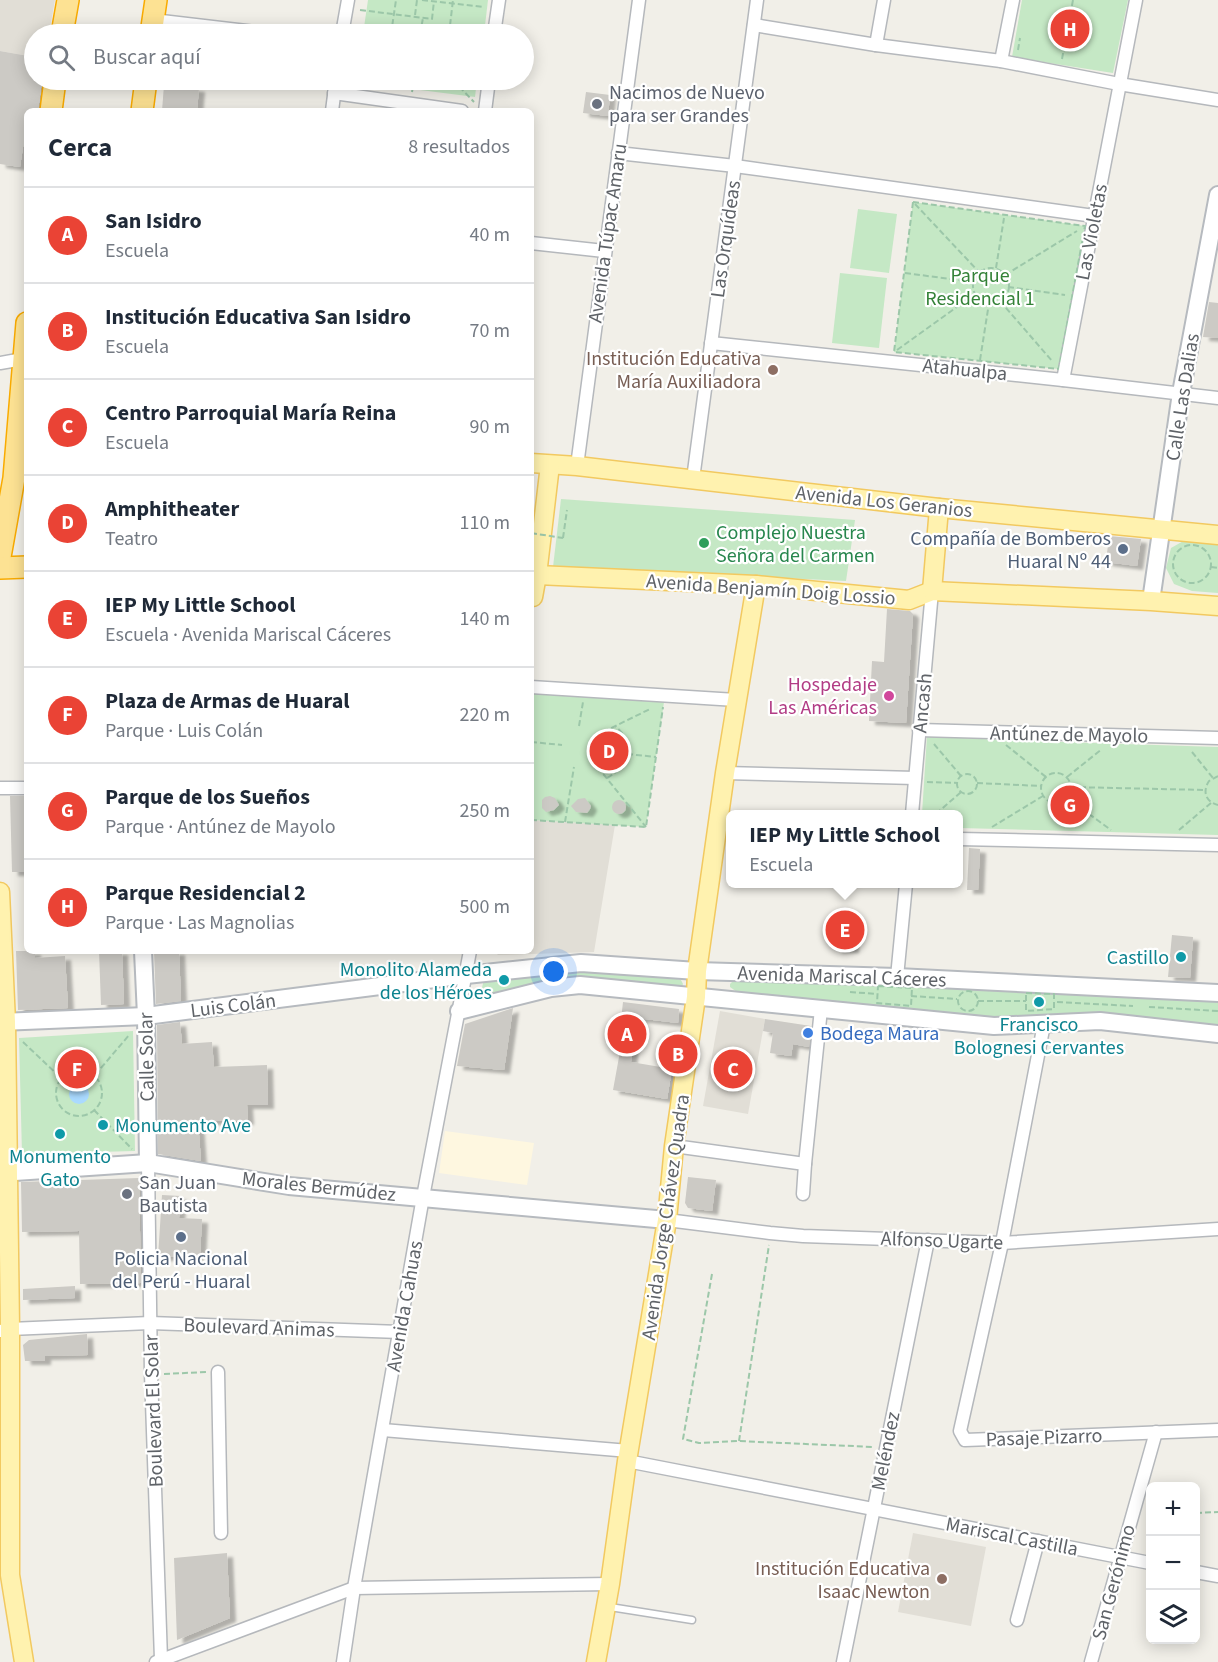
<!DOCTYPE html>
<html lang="es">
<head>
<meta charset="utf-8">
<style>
	body { margin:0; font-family:"Source Sans 3",sans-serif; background:#f2f2f3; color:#1f2937 }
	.controls { position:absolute; right:18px; bottom:18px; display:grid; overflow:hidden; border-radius:9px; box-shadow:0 3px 15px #0003 }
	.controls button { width:54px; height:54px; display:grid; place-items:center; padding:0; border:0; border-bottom:2px solid #e0e1e3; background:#fff; color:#1f2937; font:30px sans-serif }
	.you { position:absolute; left:554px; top:972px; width:21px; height:21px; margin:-15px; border:4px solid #fff; border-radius:50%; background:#1a73e8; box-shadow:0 0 0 9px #1a73e833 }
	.badge { display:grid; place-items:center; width:39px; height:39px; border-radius:50%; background:#ea4335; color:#fff; font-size:20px; font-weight:700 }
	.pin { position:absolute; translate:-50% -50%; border:3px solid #fff; box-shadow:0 2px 6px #0006 }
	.popup { position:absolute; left:726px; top:810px; width:237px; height:78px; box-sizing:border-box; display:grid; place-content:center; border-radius:9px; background:#fff; filter:drop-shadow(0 2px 4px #0005); font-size:20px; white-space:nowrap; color:#747a83 }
	.popup b { font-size:22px; color:#1f2937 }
	.popup::after { content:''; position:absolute; left:50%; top:100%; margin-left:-12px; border:12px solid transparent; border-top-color:#fff }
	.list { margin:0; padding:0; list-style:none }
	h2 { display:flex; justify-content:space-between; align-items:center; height:78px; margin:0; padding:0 24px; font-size:26px }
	h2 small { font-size:20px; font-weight:400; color:#747a83 }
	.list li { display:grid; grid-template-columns:39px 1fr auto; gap:18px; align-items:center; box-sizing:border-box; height:96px; padding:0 24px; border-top:2px solid #e0e1e3 }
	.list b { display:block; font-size:22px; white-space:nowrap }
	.list p { margin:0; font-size:20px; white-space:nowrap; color:#747a83 }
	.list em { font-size:20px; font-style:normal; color:#747a83 }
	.icon { flex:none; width:33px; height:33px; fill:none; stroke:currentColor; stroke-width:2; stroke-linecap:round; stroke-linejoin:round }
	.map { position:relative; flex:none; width:1218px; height:1662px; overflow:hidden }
	.search { position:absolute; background:#fff; box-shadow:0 3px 15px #0003; left:24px; top:24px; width:510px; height:66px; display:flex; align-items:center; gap:15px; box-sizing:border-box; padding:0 21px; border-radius:33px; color:#747a83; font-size:22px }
	.panel { position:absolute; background:#fff; box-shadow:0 3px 15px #0003; left:24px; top:108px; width:510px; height:846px; border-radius:9px }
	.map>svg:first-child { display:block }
</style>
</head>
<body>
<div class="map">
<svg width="1218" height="1662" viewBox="0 0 1218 1662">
	<defs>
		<filter id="shadow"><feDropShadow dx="6" dy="4" stdDeviation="1.5" flood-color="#0004"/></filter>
	</defs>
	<rect width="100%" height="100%" fill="#f1efe8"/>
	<path fill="#fef7e0" d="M445 1131 534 1143 527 1185 439 1173Z"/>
	<g fill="#e1ded6">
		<path d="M0 0H55L49 34H34V57L0 51Z"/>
		<path d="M531 820 615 825 594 952 498 955 494 951H531Z"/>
		<path d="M720 1011 765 1019 748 1114 703 1106Z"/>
		<path d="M913 1533 986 1547 971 1626 898 1612Z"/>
	</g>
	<g fill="#c5e8c5">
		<path d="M368 0H488L484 34H363Z"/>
		<path d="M1022 0H1128L1113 73 1012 57Z"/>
		<path d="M357 80H477L475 97 357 82Z"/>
		<path d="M913 202 1085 226 1059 369 894 352Z"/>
		<path d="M858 209 897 214 889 273 850 268Z"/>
		<path d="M840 273 887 278 879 348 832 343Z"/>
		<path d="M561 499 855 520 846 581 553 567Z"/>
		<path d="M1187 539 1218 541V593L1192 591 1174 584 1166 568 1171 548Z"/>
		<path d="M533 688 665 695 646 827 531 820V702Z"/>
		<path d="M927 736 1000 740 1218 747V835L959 828V814H922Z"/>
		<path d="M591 970 677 979 681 980 683 984 681 988 616 982 565 976 524 985 478 1002 484 980Z"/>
		<path d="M736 978 1218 996V1026L1004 1018 737 992 730 987V984Z"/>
		<path d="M133 1031 135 1151 22 1154 19 1038Z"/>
	</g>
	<circle fill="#aadaff" cx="79" cy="1094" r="10"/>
	<g fill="#cccac5" filter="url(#shadow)">
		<path d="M0 51 34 57V80H42L38 111H27V135L25 134 20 167 0 164Z"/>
		<path d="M164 85 199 88 197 111H162Z"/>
		<path d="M586 92 610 95 608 116 583 113Z"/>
		<path d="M1209 302 1218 303V338L1203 337Z"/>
		<path d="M1109 536 1141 539 1137 566 1106 562Z"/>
		<path d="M887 609 910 611 913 614 906 723 869 721 872 661 884 662Z"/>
		<path d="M10 796H27V872H12Z"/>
		<path d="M550 796 555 798 559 805 554 810 546 812 542 808V800L545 797Z"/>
		<path d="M585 798 591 806 590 809 587 813 576 812 571 806 578 799Z"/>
		<circle cx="619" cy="807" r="7"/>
		<path d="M969 848 980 849 978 890H967Z"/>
		<path d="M837 912H853V949H836Z"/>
		<path d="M1172 935 1193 937 1190 978 1168 977Z"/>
		<path d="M16 951H35V958L65 956 68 1008 18 1010Z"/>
		<path d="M99 951H122L124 1004 101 1005Z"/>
		<path d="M154 951H179L181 1001 156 1004Z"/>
		<path d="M623 1002 679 1009 678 1023 636 1018 631 1062 672 1069 667 1099 613 1090 621 1046H618Z"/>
		<path d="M513 1008 504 1070 457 1066 465 1024Z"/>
		<path d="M765 1019 811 1026 809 1047 793 1044 791 1056 770 1053 773 1033 763 1031Z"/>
		<path d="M180 1022 182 1044 212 1042 214 1067 267 1065 268 1105H247L248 1121H198L201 1161 158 1154 157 1025Z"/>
		<path d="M688 1177 716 1180 712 1211 688 1208 685 1203Z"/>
		<path d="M139 1178 141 1283 80 1284 79 1231 22 1232 21 1182Z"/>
		<path d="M162 1195 181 1196 179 1218 202 1219 200 1256 158 1257Z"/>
		<path d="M75 1286V1298L23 1300V1289Z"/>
		<path d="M87 1334 88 1355 45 1356V1361H25L23 1345 29 1340Z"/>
		<path d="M227 1553 230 1618 177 1640 174 1558Z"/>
	</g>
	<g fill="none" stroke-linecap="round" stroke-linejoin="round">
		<defs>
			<path id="lane" d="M610 1607 692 1620"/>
			<g id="street">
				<path d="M153 20 273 34"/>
				<path d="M754 25 876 45 1001 61 1119 84 1218 100"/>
				<path d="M342 34 348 0"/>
				<path d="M494 34 499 0"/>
				<path d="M876 45 884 0"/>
				<path d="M1001 61 1013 0"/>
				<path d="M334 93 462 111"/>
				<path d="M332 111 336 80"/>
				<path d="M485 111 489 80"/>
				<path d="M618 153 735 166 1094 216"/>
				<path d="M531 243 604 251"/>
				<path d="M711 343 1063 380 1218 398"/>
				<path d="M0 363 23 359"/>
				<path d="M1063 380 1136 0"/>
				<path d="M577 466 639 0"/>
				<path d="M693 479 757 0"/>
				<path d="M531 687 736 700"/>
				<path d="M919 730 1218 738"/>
				<path d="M725 773 915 778"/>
				<path d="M0 788H27"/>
				<path d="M912 814 932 591"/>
				<path d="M959 839 1218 845"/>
				<path d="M897 977 906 884"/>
				<path d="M1044 1024 1002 1243 960 1431 965 1440 1218 1430"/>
				<path d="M674 1146 805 1164"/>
				<path d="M148 1163 151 1374 161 1659"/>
				<path d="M803 1194 805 1164 821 1009"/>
				<path d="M667 1220 770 1233 803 1236 1002 1243 1218 1229"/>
				<path d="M0 1331 10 1329 150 1323 400 1332"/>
				<path d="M218 1372 221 1533"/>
				<path d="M383 1430 629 1451"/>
				<path d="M627 1461 1150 1563"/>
				<path d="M1196 1572 1218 1576"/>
				<path d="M1017 1620 1038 1541"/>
				<path d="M156 1662 354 1588 610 1584"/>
				<path d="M343 1662 354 1588 423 1197 470 951"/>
				<path d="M843 1662 928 1240"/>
				<path d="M1091 1662 1156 1432"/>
			</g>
			<g id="secondary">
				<path d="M1151 601 1181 393 1218 195"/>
				<path d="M143 951 146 1016 148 1163"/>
				<path d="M459 1011 551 988 580 985 994 1026 1100 1021 1218 1034"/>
				<path d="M0 1022 146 1016 466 975 581 963 697 971 897 977 1218 993"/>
				<path d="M0 1173 148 1163 289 1186 667 1220"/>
			</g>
			<g id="primary">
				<path d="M531 463 577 466 939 508 1218 535"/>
				<path d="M537 575 756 585 909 600 932 591 1151 601 1218 606"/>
				<path d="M932 591 939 508"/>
				<path d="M531 597H533L537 575 550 465"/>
				<path d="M0 892 6 1022 10 1329V1575L24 1662"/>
				<path d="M596 1662 610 1584 627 1461 667 1220 674 1146 696 997 697 971 725 773 756 585"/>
			</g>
			<g id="highway">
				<path d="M62 34 68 0"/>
				<path d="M151 34 156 0"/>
				<path d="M51 111 55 80"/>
				<path d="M142 111 146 80"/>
				<path d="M0 557 14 478 27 323"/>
				<path d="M0 568 27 567"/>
			</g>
		</defs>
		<use href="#lane" stroke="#b5b8bc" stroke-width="9"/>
		<use href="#street" stroke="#b5b8bc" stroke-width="15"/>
		<use href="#secondary" stroke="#b6babf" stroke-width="20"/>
		<use href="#primary" stroke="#f2c960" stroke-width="21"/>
		<use href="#highway" stroke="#f9ab00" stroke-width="24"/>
		<g stroke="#9cc7a9" stroke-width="2" stroke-dasharray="6 3" stroke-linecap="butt">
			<path d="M422 0 484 7"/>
			<path d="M360 10 432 19 434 1"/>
			<path d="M415 15 417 0"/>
			<path d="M391 34 396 0"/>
			<path d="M420 34 423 18"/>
			<path d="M449 34 453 0"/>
			<path d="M1018 50 1020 38"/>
			<path d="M1062 59 1073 0"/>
			<path d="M453 80 474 102"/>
			<path d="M412 92 414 80"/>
			<path d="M913 202 1085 226 1059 369 894 352Z"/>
			<path d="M915 204 979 272"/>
			<path d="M996 268 1004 218"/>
			<circle cx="991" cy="286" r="18"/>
			<path d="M905 273 973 282"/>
			<path d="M1005 275 1077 231"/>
			<path d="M1008 287 1065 295"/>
			<path d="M1000 301 1053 362"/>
			<path d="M897 350 975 294"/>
			<path d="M980 360 989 303"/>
			<path d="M563 538 567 510"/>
			<circle cx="1192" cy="564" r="19"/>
			<path d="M1211 567 1218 568"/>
			<path d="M579 726 583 702"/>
			<path d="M595 736 650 709"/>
			<path d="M531 742 562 745"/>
			<path d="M934 744 961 776"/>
			<path d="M1006 745 1046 777"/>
			<path d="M1192 752 1213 778"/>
			<path d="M627 754 656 757"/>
			<path d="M592 760 646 827"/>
			<circle cx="1056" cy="788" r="15"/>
			<circle cx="967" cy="784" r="10"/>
			<path d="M1218 776 1209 781C1202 792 1206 802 1218 805"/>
			<path d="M1067 777 1102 749"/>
			<path d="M607 778C629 766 636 743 615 726"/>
			<path d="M927 782 958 783"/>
			<path d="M977 783 1041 786"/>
			<path d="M1071 787 1205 790"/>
			<path d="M1067 798 1111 830"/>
			<path d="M936 814 961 792"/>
			<path d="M531 820 646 827 663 707"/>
			<path d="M565 822 574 767"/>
			<path d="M992 827 1043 796"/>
			<path d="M1179 830 1211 803"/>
			<path d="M878 986 912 988 911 1006 877 1003Z"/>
			<circle cx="968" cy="1001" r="10"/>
			<path d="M850 992 877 994"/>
			<path d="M1026 993 1054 994V1009L1026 1011Z"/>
			<path d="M911 996 957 999"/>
			<path d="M978 1001H1026"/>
			<path d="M1057 1002 1133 1006"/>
			<path d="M1149 1007 1218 1011"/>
			<path d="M23 1042 61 1078"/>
			<circle cx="79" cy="1093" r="23"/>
			<path d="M95 1075 130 1034"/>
			<path d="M94 1110 132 1149"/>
			<path d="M712 1274 683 1439 699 1443 738 1441 874 1447"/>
			<path d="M164 1374 206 1372"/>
			<path d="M739 1441 769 1245"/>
			<path d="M1196 1513 1218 1512"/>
		</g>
		<use href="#lane" stroke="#fff" stroke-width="6"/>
		<use href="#street" stroke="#fff" stroke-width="12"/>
		<use href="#secondary" stroke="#fff" stroke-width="16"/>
		<use href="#primary" stroke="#fff2af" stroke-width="18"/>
		<use href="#highway" stroke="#fde293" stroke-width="21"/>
		<path stroke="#9cc7a9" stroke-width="2" stroke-dasharray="6 3" stroke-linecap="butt" d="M531 533 563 538"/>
	</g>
	<g fill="#6b7280" stroke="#fff" stroke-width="2">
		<circle cx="597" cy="104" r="6"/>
		<circle cx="127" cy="1194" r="6"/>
	</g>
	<g fill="#8d6e63" stroke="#fff" stroke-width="2">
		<circle cx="773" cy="370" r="6"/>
		<circle cx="942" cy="1579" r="6"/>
	</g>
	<circle fill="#2e9e5b" stroke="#fff" stroke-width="2" cx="704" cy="543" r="6"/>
	<g fill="#5c6f8a" stroke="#fff" stroke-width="2">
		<circle cx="1123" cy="549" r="6"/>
		<circle cx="181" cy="1237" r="6"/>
	</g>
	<circle fill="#d1479c" stroke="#fff" stroke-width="2" cx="889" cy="696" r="6"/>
	<g fill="#0f9aa8" stroke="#fff" stroke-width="2">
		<circle cx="1181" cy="957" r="6"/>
		<circle cx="504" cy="980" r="6"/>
		<circle cx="1039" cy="1002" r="6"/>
		<circle cx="103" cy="1125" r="6"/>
		<circle cx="60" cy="1134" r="6"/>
	</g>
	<circle fill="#3f7fe0" stroke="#fff" stroke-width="2" cx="808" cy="1033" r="6"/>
	<g text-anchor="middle" stroke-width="4.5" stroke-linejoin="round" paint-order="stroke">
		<g font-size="20" fill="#5b616d" stroke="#fff" text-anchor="start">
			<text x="609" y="99">Nacimos de Nuevo<tspan x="609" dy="23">para ser Grandes</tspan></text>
			<text x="139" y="1189">San Juan<tspan x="139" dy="23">Bautista</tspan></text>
		</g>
		<g font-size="20" fill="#5f6368" stroke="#fff">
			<text transform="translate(1091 232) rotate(-79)" y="7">Las Violetas</text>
			<text transform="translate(607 233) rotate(-82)" y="7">Avenida Túpac Amaru</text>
			<text transform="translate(725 239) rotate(-82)" y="7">Las Orquídeas</text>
			<text transform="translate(965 369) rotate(6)" y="7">Atahualpa</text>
			<text transform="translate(1182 397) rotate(-81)" y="7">Calle Las Dalias</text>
			<text transform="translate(884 501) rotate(6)" y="7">Avenida Los Geranios</text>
			<text transform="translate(771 589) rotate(4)" y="7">Avenida Benjamín Doig Lossio</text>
			<text transform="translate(922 703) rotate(-85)" y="7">Ancash</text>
			<text transform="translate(1069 734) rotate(1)" y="7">Antúnez de Mayolo</text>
			<text transform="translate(842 976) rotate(2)" y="7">Avenida Mariscal Cáceres</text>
			<text transform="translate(233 1005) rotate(-7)" y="7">Luis Colán</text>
			<text transform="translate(146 1057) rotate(-91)" y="7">Calle Solar</text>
			<text transform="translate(319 1186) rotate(6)" y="7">Morales Bermúdez</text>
			<text transform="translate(665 1217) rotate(-82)" y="7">Avenida Jorge Chávez Quadra</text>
			<text transform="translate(942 1240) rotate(2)" y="7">Alfonso Ugarte</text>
			<text transform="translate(404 1306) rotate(-80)" y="7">Avenida Cahuas</text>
			<text transform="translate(259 1327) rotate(2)" y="7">Boulevard Animas</text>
			<text transform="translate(153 1411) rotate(-92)" y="7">Boulevard El Solar</text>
			<text transform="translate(1044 1437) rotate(-2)" y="7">Pasaje Pizarro</text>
			<text transform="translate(885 1451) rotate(-79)" y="7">Meléndez</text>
			<text transform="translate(1012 1536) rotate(11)" y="7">Mariscal Castilla</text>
			<text transform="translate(1113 1582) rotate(-75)" y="7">San Gerónimo</text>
		</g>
		<g font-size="20" fill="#348238" stroke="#fff">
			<text x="980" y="282">Parque<tspan x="980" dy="23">Residencial 1</tspan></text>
		</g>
		<g font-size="20" fill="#785e54" stroke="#fff" text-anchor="end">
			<text x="761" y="365">Institución Educativa<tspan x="761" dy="23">María Auxiliadora</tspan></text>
			<text x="930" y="1575">Institución Educativa<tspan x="930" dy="23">Isaac Newton</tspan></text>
		</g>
		<g font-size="20" fill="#27864d" stroke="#fff" text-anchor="start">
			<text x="716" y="539">Complejo Nuestra<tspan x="716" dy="23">Señora del Carmen</tspan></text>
		</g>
		<g font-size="20" fill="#4e5e75" stroke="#fff" text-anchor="end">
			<text x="1111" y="545">Compañía de Bomberos<tspan x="1111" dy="23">Huaral Nº 44</tspan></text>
			<text x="181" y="1265" text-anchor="middle">Policia Nacional<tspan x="181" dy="23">del Perú - Huaral</tspan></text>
		</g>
		<g font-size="20" fill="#b23c85" stroke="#fff" text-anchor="end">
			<text x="877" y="691">Hospedaje<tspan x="877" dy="23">Las Américas</tspan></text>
		</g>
		<g font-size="20" fill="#0d838f" stroke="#fff" text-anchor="end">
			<text x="1169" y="964">Castillo</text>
			<text x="492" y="976">Monolito Alameda<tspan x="492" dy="23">de los Héroes</tspan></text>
			<text x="1039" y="1031" text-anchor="middle">Francisco<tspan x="1039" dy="23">Bolognesi Cervantes</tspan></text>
			<text x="115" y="1132" text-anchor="start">Monumento Ave</text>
			<text x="60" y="1163" text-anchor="middle">Monumento<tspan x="60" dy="23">Gato</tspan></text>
		</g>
		<g font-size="20" fill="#366cbe" stroke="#fff" text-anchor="start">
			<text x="820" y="1040">Bodega Maura</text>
		</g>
	</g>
</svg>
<div class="controls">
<button>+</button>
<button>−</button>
<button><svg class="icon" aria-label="layers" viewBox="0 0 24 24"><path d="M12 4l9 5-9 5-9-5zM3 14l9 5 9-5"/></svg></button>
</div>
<div class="you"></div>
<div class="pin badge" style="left:627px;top:1034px">A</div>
<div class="pin badge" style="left:678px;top:1054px">B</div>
<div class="pin badge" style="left:733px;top:1069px">C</div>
<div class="pin badge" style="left:609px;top:751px">D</div>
<div class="pin badge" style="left:845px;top:930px">E</div>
<div class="popup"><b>IEP My Little School</b>Escuela</div>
<div class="pin badge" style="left:77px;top:1069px">F</div>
<div class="pin badge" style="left:1070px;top:805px">G</div>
<div class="pin badge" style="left:1070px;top:29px">H</div>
<div class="search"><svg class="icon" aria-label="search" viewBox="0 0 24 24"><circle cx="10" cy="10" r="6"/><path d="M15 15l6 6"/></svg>Buscar aquí</div>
<section class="panel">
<h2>Cerca<small>8 resultados</small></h2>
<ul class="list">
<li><span class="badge">A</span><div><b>San Isidro</b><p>Escuela</p></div><em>40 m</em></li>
<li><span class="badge">B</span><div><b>Institución Educativa San Isidro</b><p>Escuela</p></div><em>70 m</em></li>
<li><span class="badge">C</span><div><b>Centro Parroquial María Reina</b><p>Escuela</p></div><em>90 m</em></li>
<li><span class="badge">D</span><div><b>Amphitheater</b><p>Teatro</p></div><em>110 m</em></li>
<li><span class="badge">E</span><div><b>IEP My Little School</b><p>Escuela · Avenida Mariscal Cáceres</p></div><em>140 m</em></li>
<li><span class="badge">F</span><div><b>Plaza de Armas de Huaral</b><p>Parque · Luis Colán</p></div><em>220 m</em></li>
<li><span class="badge">G</span><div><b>Parque de los Sueños</b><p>Parque · Antúnez de Mayolo</p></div><em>250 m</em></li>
<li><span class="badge">H</span><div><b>Parque Residencial 2</b><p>Parque · Las Magnolias</p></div><em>500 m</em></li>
</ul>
</section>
</div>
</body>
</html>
